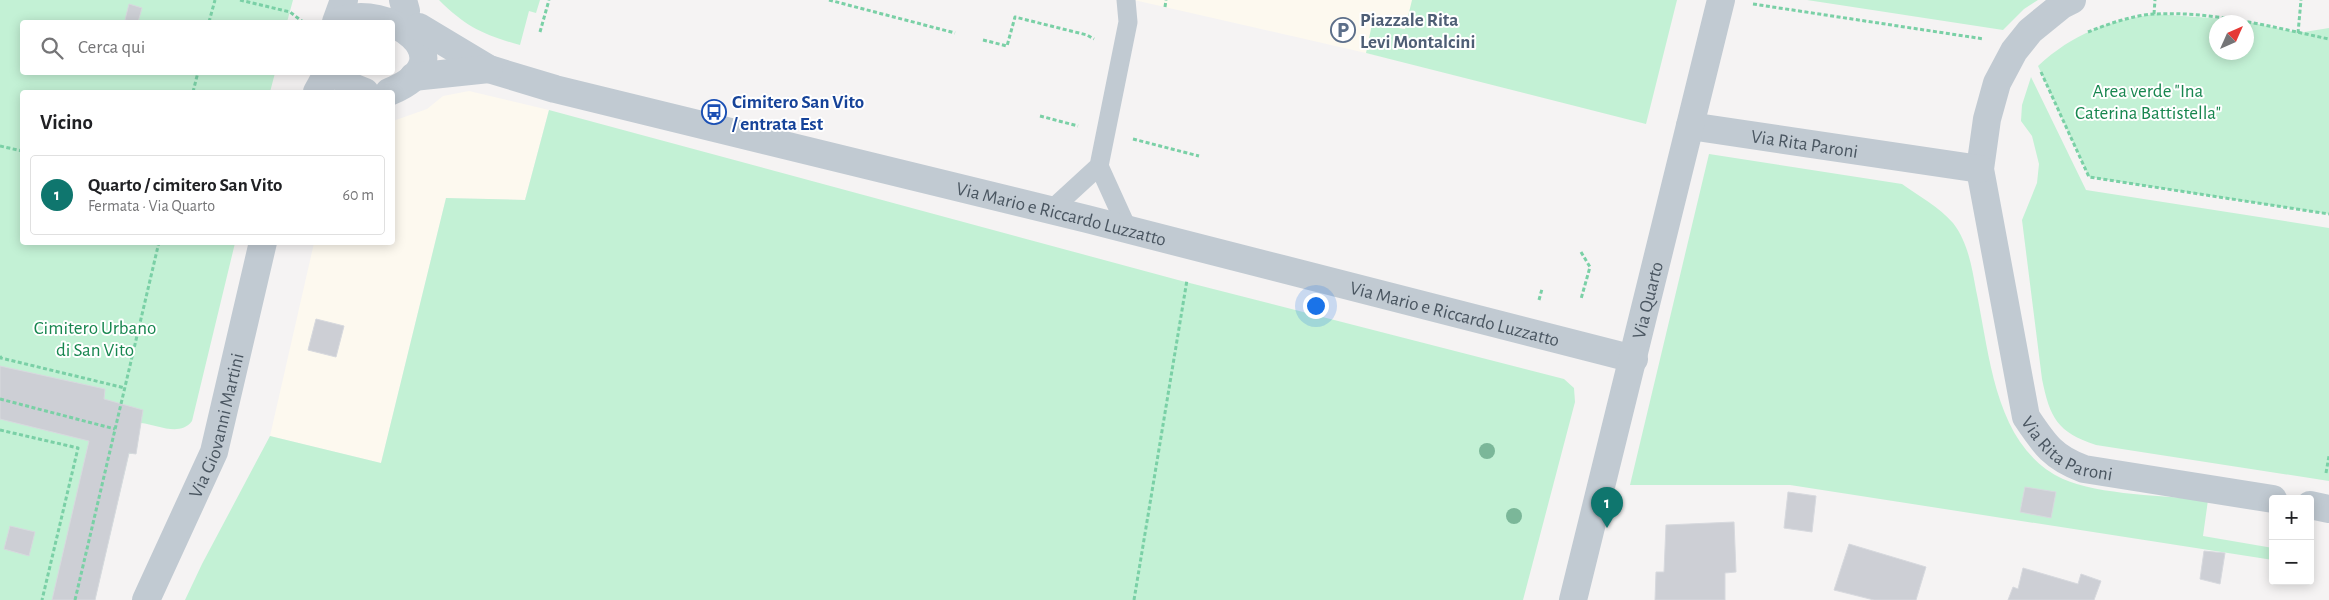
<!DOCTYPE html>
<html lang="it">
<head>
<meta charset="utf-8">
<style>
	body { margin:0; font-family:"Alegreya Sans",sans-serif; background:#f6f6f6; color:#202124 }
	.controls { position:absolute; right:15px; bottom:15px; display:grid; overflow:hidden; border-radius:5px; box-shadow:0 2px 12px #0003 }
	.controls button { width:45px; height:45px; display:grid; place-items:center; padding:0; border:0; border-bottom:1px solid #e0e0e0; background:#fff; color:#202124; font:25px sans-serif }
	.compass { position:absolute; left:2209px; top:15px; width:45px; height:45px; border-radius:50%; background:#fff; box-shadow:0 2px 12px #0003; rotate:45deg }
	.you { position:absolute; left:1315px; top:305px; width:18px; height:18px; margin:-12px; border:4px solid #fff; border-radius:50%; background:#1a73e8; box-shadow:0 0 0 8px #1a73e833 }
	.badge { display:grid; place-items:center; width:32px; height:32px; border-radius:50%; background:#0f766e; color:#fff; font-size:16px; font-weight:700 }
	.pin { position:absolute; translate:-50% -41px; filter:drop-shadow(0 1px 2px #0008) }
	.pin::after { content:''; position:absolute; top:26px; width:18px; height:15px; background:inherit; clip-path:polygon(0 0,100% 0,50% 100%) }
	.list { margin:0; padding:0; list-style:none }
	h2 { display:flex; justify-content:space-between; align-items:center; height:65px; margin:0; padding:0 20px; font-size:21px }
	h2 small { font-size:16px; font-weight:400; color:#757577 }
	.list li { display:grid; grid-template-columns:32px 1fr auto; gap:15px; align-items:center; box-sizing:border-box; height:80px; margin:0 10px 10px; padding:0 10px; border:1px solid #e0e0e0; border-radius:5px }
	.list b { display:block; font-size:19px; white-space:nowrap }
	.list p { margin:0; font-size:16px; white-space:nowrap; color:#757577 }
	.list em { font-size:16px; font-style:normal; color:#757577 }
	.icon { flex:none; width:28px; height:28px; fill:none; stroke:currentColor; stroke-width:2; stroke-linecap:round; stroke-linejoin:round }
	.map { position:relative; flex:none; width:2329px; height:600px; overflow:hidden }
	.search { position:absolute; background:#fff; box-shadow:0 2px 12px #0003; left:20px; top:20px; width:375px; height:55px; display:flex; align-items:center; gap:12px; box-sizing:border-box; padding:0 18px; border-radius:5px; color:#757577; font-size:19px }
	.panel { position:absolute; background:#fff; box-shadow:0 2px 12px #0003; left:20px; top:90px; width:375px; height:155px; border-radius:5px }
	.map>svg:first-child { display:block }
</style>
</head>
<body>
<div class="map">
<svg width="2329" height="600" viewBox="0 0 2329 600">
	<rect width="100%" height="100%" fill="#f5f3f3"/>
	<g fill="#fdf9ef">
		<path d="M1134 0H1429L1414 64Z"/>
		<path d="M469 91 549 110 525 200 446 198 381 463 270 436 314 243 392 242 393 121 427 109 443 96Z"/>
	</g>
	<g fill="#c3f1d5" fill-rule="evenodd">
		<path d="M0 0H293L287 22H22V72L275 73 270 92H22V242L235 243 192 421C180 437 158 425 141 423L136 454H129L95 600H0Z"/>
		<path d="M439 0H540L536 13 529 11 520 45C484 35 466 27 439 0Z"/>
		<path d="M1412 0H1677L1646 124 1366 53 1372 24 1405 29Z"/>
		<path d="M1807 0H2038L2024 9 2003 30Z"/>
		<path d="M2154 14 2240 20 2298 33 2329 28V214L2089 177 2038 66C2074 33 2106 22 2154 14ZM2216 22H2246V52H2216Z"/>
		<path d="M2031 77 2086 190 2329 228V481L2096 445C2057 432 2050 418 2042 379L2022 220 2037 183 2039 164 2032 136 2021 121 2022 105Z"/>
		<path d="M549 110 1178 280 1564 379 1574 388 1575 402 1523 600H185L202 564 270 436 381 463 446 198 525 200Z"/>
		<path d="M1709 154 1902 184C1919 196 1939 207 1953 223 1968 242 1972 268 1976 290 1990 354 1994 447 2063 479 2098 495 2168 496 2208 500L2203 536 2273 548V560L1790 485H1630Z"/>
	</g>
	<g fill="#cdcfd5" stroke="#d7d9de">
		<path d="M129 4 142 8 138 22 125 20Z"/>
		<path d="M316 319 344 326 336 357 308 350Z"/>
		<path d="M0 366 105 389 104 399 143 410 136 454 129 453 95 600H52L89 441 0 419Z"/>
		<path d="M2025 487 2056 492 2051 518 2020 512Z"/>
		<path d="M1788 492 1816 496 1812 532 1784 528Z"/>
		<path d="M1734 522 1736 572 1725 573V600H1655L1656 572H1664L1666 525Z"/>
		<path d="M10 526 35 532 29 556 4 549Z"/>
		<path d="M1849 544 1926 567 1916 600H1874L1834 590Z"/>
		<path d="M2204 551 2225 553 2220 584 2200 579Z"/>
		<path d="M2023 568 2078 584 2081 574 2101 581 2094 600H2008L2013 587 2018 589Z"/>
	</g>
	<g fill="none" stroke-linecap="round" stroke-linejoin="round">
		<g stroke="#7ad0a6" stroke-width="3" stroke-dasharray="4 2.5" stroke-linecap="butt">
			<path d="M240 0 290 12 303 22"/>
			<path d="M829 0 955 33"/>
			<path d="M1753 4 1984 39"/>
			<path d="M1165 7 1166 0"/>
			<path d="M2154 14 2155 0"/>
			<path d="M209 22 215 0"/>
			<path d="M540 32 549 0"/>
			<path d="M2088 32C2108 24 2133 15 2155 14 2213 11 2272 27 2329 39"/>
			<path d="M2298 33 2301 0"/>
			<path d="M983 40 1007 46 1015 17 1087 35 1094 39"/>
			<path d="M2041 72 2089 177 2329 214"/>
			<path d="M193 92 198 72"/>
			<path d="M1040 116 1078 126"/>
			<path d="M1133 139 1199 156"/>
			<path d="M0 146 22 151"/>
			<path d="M1581 252 1590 267 1581 299"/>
			<path d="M1539 300 1542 289"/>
			<path d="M0 356 1 358 125 388"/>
			<path d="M0 399 115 429"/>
			<path d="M0 430 78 448 42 600"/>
			<path d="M2326 473 2329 456"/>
			<path d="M75 600 159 242"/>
			<path d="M1134 600 1187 280"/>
		</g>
		<g stroke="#c1cad2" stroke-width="19">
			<path d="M1099 166 1128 230"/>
			<path d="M1050 211 1099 166 1128 22 1126 0"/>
		</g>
		<g stroke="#c1cad2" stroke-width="28">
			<path d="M403 0 406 11"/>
			<path id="s1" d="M2072 0 2062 5 2030 31 2014 51 1997 83 1987 119 1980 169 2026 417C2044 444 2053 458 2084 469L2273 499"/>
			<path d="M336 22 344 0"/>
			<path id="s2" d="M1690 126 1980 169"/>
			<path d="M2310 505 2329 509"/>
		</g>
		<g stroke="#c1cad2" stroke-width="28">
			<path d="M337 22C387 0 471 59 389 92"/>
			<path id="s3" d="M419 27 489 69 555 89 1087 219 1634 359"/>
			<path d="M337 72 350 86 365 92"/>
			<path d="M413 77 489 69"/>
			<path d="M317 92 328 72"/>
			<path id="s4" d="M146 600 214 452 263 242"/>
			<path id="s5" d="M1573 600 1721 0"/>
		</g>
	</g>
	<g fill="#7bb799">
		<circle cx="1487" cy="451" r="8"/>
		<circle cx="1514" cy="516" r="8"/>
	</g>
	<defs>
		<symbol id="parking-ring" viewBox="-11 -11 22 22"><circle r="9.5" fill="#fff" stroke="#5c6f8a" stroke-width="1.5"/><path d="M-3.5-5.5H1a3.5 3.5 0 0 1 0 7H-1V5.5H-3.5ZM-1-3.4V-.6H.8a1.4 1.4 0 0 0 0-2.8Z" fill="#5c6f8a"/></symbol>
		<symbol id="bus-ring" viewBox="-11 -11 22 22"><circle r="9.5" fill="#fff" stroke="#1a4fb4" stroke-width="1.5"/><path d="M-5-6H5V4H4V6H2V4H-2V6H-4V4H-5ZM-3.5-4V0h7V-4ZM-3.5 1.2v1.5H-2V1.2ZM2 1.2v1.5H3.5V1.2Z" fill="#1a4fb4"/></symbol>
	</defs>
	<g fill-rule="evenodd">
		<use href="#parking-ring" x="1329" y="16" width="28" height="28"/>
		<use href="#bus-ring" x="700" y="98" width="28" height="28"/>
	</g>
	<g text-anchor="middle" stroke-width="4" stroke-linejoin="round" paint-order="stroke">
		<g font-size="19" font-weight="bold" fill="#4e5e75" stroke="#fff" text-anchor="start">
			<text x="1360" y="26">Piazzale Rita<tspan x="1360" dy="22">Levi Montalcini</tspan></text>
		</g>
		<g font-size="19" fill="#17864f" stroke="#fff">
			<text x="2148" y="97">Area verde "Ina<tspan x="2148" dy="22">Caterina Battistella"</tspan></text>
			<text x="95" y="334">Cimitero Urbano<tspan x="95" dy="22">di San Vito</tspan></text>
		</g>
		<g font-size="19" font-weight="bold" fill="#164399" stroke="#fff" text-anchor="start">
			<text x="732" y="108">Cimitero San Vito<tspan x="732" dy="22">/ entrata Est</tspan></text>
		</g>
		<g font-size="19" fill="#4a5661" stroke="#fff">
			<text dy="7" stroke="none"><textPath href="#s2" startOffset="116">Via Rita Paroni</textPath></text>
			<text dy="7" stroke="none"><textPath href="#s3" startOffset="672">Via Mario e Riccardo Luzzatto</textPath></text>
			<text dy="7" stroke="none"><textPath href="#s5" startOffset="309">Via Quarto</textPath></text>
			<text dy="7" stroke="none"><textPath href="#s3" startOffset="1078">Via Mario e Riccardo Luzzatto</textPath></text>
			<text dy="7" stroke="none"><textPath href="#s4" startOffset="189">Via Giovanni Martini</textPath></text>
			<text dy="7" stroke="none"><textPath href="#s1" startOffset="509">Via Rita Paroni</textPath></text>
		</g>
	</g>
</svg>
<div class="controls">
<button>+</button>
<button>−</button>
</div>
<svg class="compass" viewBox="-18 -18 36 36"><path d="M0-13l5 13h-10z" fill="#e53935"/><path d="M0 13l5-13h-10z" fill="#757577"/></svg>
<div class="you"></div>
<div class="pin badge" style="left:1607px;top:528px">1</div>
<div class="search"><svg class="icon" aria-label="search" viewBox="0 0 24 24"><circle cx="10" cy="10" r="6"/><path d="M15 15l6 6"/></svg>Cerca qui</div>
<section class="panel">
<h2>Vicino<small></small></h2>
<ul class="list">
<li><span class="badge">1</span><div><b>Quarto / cimitero San Vito</b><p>Fermata · Via Quarto</p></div><em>60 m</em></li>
</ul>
</section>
</div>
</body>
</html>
